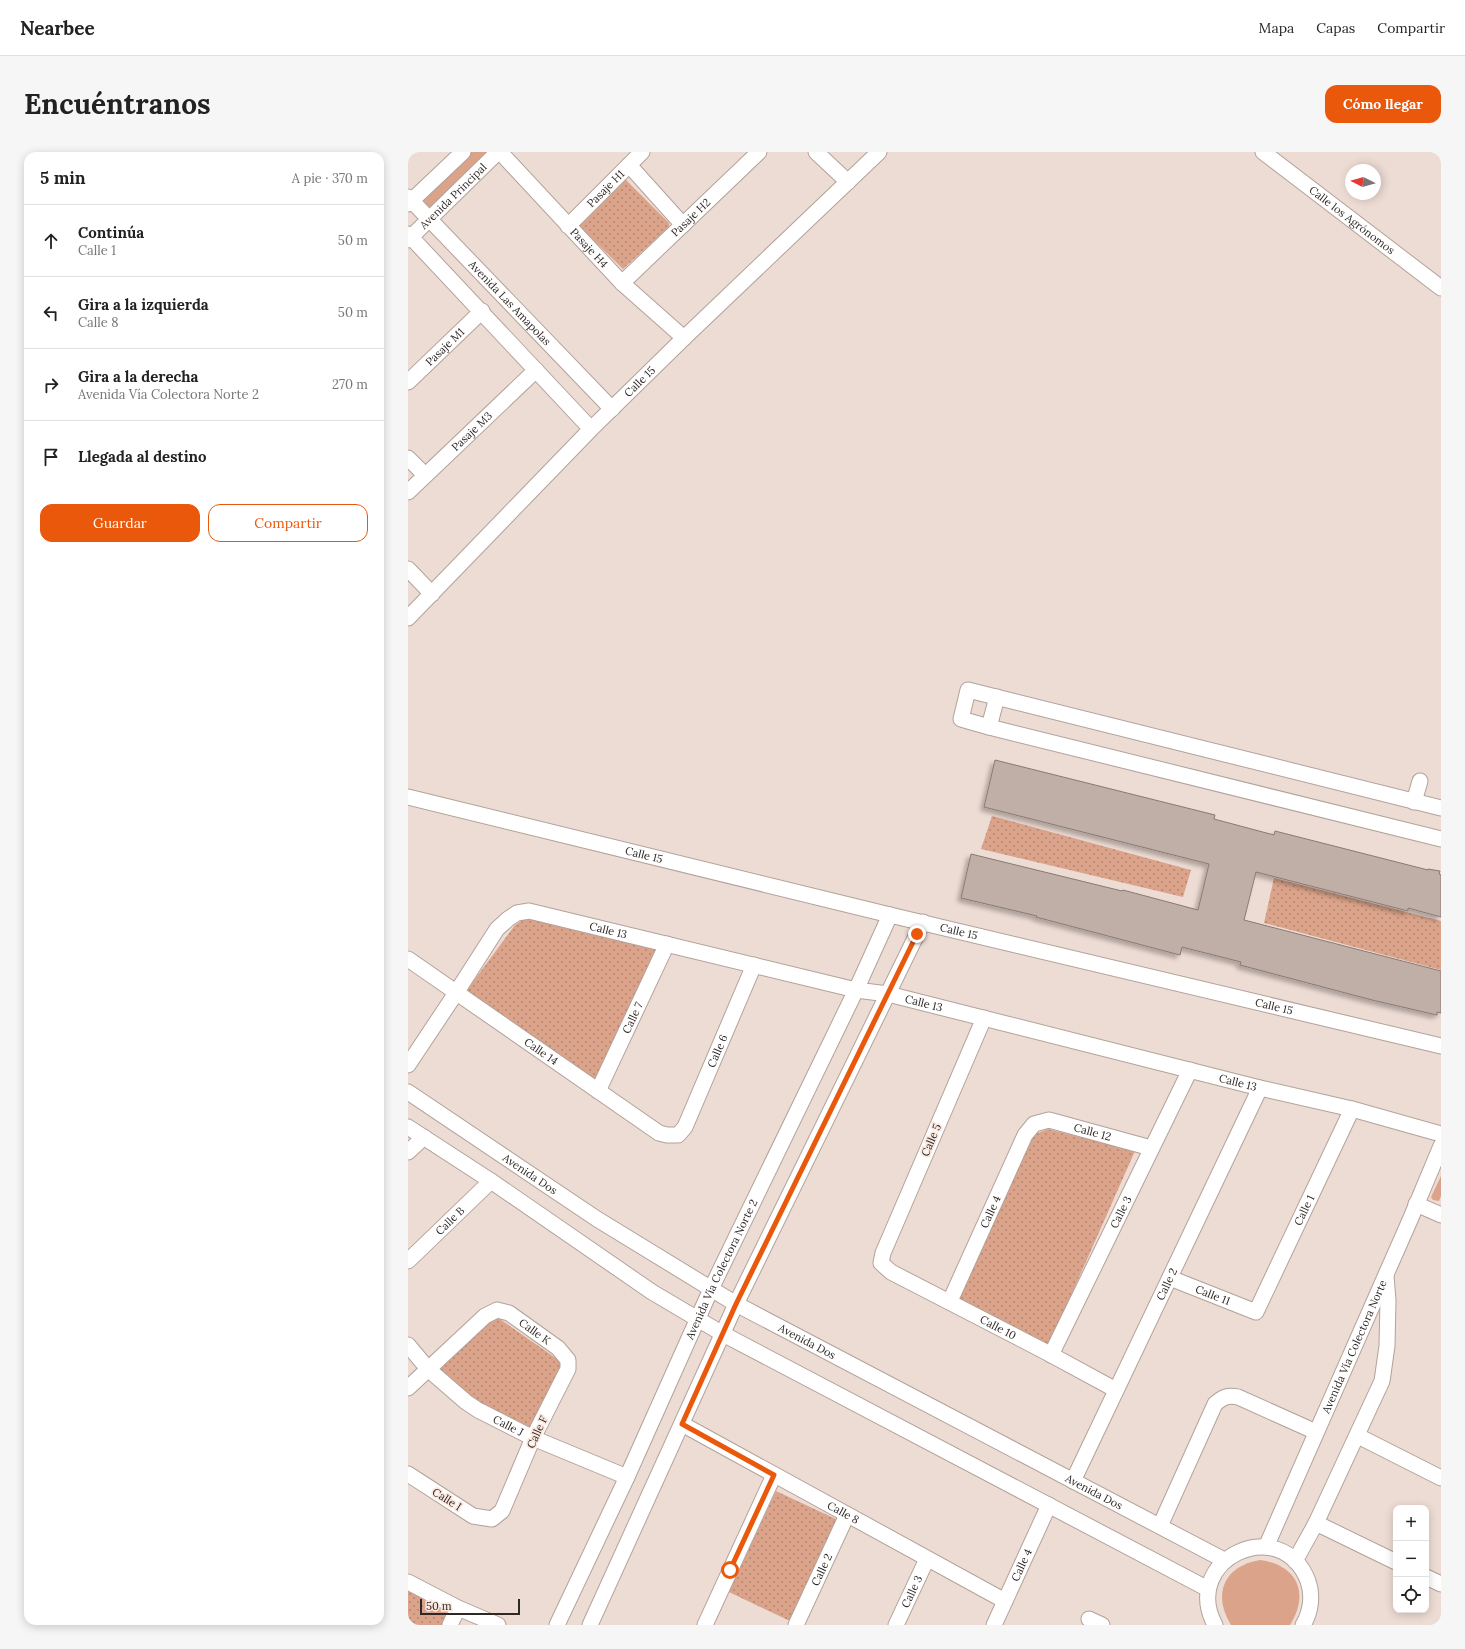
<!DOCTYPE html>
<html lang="es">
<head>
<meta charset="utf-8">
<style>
	body { margin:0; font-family:Lora,serif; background:#f6f6f6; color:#222 }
	.controls { position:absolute; right:12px; bottom:12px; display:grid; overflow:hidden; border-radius:8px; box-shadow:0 2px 10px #0003 }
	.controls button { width:36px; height:36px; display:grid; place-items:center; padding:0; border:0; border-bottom:1px solid #e0e0e0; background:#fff; color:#222; font:20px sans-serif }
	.compass { position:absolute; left:937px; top:12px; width:36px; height:36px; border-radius:50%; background:#fff; box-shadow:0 2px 10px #0003; rotate:276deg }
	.scale { position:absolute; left:12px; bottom:10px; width:100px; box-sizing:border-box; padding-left:4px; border:2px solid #2f2825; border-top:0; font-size:11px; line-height:14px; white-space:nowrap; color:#2f2825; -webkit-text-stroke:3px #fbe9e1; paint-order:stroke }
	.stop { position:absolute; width:12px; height:12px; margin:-9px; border:3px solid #ea580c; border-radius:50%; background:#fff }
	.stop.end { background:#ea580c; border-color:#fff; box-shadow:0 1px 4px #0008 }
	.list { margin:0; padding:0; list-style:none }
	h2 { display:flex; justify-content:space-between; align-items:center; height:52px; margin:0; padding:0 16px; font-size:17px }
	h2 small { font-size:13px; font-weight:400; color:#767676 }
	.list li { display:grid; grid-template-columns:26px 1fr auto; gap:12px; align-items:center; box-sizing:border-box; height:72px; padding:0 16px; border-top:1px solid #e0e0e0 }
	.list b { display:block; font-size:15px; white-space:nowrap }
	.list p { margin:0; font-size:13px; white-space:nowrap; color:#767676 }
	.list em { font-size:13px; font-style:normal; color:#767676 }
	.actions { display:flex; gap:8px; padding:12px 16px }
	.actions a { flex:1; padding:9px 0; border:1px solid #ea580c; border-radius:12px; text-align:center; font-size:14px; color:#ea580c }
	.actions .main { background:#ea580c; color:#fff }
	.icon { flex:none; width:22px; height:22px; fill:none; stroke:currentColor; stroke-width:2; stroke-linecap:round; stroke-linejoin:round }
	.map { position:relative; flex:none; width:1033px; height:1473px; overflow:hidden; border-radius:12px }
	header { display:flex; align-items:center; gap:24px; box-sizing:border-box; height:56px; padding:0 20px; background:#fff; border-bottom:1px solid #e0e0e0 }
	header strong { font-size:19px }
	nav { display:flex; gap:22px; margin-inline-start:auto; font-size:14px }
	.intro { display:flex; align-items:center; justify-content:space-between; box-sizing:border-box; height:96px; padding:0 24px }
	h1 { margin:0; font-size:28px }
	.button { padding:10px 18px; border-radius:12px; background:#ea580c; color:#fff; font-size:14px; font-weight:700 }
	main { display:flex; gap:24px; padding:0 24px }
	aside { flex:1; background:#fff; border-radius:12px; box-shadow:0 2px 10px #0003 }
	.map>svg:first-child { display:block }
</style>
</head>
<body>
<header>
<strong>Nearbee</strong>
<nav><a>Mapa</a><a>Capas</a><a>Compartir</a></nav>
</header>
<div class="intro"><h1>Encuéntranos</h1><a class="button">Cómo llegar</a></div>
<main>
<aside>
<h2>5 min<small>A pie · 370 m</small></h2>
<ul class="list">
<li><svg class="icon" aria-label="ahead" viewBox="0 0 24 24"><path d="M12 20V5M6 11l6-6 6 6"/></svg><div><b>Continúa</b><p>Calle 1</p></div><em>50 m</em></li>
<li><svg class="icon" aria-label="left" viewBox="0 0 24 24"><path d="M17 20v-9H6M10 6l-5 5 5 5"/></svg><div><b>Gira a la izquierda</b><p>Calle 8</p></div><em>50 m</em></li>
<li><svg class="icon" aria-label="right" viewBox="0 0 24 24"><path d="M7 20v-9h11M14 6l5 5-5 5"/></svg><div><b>Gira a la derecha</b><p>Avenida Vía Colectora Norte 2</p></div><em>270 m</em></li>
<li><svg class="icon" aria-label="arrive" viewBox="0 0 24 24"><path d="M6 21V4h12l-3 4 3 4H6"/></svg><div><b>Llegada al destino</b></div></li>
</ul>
<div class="actions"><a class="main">Guardar</a><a>Compartir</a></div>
</aside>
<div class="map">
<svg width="1033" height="1473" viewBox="0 0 1033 1473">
	<defs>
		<pattern id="park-dots" width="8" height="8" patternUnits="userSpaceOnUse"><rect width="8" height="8" fill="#dba38a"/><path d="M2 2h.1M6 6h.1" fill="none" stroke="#b28571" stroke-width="1.8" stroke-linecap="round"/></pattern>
		<filter id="shadow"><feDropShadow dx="-3.5" dy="3.5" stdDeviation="2" flood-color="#0004"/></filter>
	</defs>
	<rect width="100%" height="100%" fill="#eddcd4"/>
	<g fill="#dba38a">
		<path d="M62 0H84L23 56 18 54 16 49 17 44Z"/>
		<path d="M1033 1024V1044L1031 1049 1025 1048 1023 1045Z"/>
		<path d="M852 1408C889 1413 902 1441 882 1473H823C804 1442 816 1414 852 1408Z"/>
	</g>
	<g fill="url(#park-dots)">
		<path d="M215 25 261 71V75L215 117 168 71Z"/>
		<path d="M584 664 783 718 775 745 573 697Z"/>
		<path d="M866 726 1033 769V818L856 771Z"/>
		<path d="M118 766 249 796 190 926 179 928 60 846 59 838 107 773Z"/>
		<path d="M640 977 727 999 638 1200 551 1146 625 983Z"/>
		<path d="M83 1165H89L152 1209 153 1216 124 1276H118L75 1256 32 1222V1213Z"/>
		<path d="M368 1339 430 1368 382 1469 321 1440Z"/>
		<path d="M0 1437 37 1456 39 1463 35 1473H0Z"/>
	</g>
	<path fill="#c0afa7" stroke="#897972" filter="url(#shadow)" d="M587 608 807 663 806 667 866 683 867 679 1020 718V717L1032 719 1031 722 1033 723V765L1000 756V759L848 720 836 768 1033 819V861L1029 860V863L964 848 832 813 833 810 774 795 772 803 628 765 629 764 553 746 563 702 714 739 715 738 790 758 796 733 801 712 576 655Z"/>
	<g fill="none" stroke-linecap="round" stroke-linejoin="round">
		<defs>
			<g id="minor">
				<path id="s1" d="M92 0 214 131 276 186"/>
				<path d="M408 0 440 30"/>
				<path id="s2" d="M855 0 1033 136"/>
				<path d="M221 13 275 73"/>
				<path id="s3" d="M0 45 204 257"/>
				<path d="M0 52 55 0"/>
				<path id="s4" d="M160 74 234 0"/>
				<path d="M0 82 183 277"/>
				<path id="s5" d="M0 88 90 0"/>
				<path id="s6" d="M214 131 351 0"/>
				<path id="s7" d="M0 230 74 159"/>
				<path d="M0 306 17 323"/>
				<path id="s8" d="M0 340 128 218"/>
				<path d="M0 417 24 442"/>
				<path id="s9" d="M0 466 183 277 276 186 471 0"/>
				<path d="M581 575 589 545"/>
				<path id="s10" d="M0 645 482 763 1033 894"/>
				<path d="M1006 650 1012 629"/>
				<path d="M1033 656 560 538 553 567 581 575 1033 687"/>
				<path id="s11" d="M0 807 251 981 259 983H270L277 975 346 813"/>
				<path id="s12" d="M576 866 475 1101 473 1111 483 1120 638 1200 708 1238"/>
				<path id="s13" d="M0 913 48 841 89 777 100 767 109 761 121 759 448 838 480 842 852 936 944 957 1033 982"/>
				<path id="s14" d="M190 939 259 792"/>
				<path id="s15" d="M0 940 189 1067 328 1152 816 1408"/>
				<path d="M0 975 83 1029 244 1140 315 1182 800 1437"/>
				<path d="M0 1000 16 985"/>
				<path d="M1008 1052 1033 1063"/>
				<path id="s16" d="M0 1109 83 1029"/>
				<path id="s17" d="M762 1126 848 1160 944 957"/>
				<path id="s18" d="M542 1149 617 983 626 972 641 968 743 996"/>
				<path id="s19" d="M0 1193 20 1217 58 1250 70 1258 125 1286 219 1325"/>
				<path id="s20" d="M643 1203 782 918"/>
				<path id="s21" d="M0 1236 77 1164 89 1158 101 1161 150 1196 160 1208V1217L125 1286 94 1359 84 1367 65 1364 0 1322"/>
				<path id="s22" d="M274 1272 597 1449"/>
				<path d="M950 1284 1033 1326"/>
				<path id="s23" d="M665 1329 852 936"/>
				<path d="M908 1371 988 1410"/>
				<path d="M752 1374 807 1252C815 1245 819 1243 830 1245L908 1280"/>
				<path id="s24" d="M858 1395 1002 1068 1033 994"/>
				<path d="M887 1409 908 1371 974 1229 979 1194 980 1148 978 1124"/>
				<path d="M1018 1425 1033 1432"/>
				<path d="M0 1430 50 1456 90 1473"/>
				<path d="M681 1467 694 1473"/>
				<path d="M42 1473 50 1456"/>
				<path id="s25" d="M149 1473 219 1325 303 1137 448 838 482 763"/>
				<path d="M182 1473 328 1152 515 770"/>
				<path d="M297 1473 366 1323"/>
				<path id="s26" d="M388 1473 439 1363"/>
				<path id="s27" d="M488 1473 519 1407"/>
				<path id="s28" d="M586 1473 641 1353"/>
				<path d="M807 1473C772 1407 873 1360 900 1429 905 1443 903 1460 895 1473"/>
			</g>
		</defs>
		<use href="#minor" stroke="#b2a29a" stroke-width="17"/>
		<use href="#minor" stroke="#fff" stroke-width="15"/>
	</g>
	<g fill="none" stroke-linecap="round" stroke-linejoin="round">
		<path stroke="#ea580c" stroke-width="5" d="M322 1418 366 1323 274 1272 328 1152 509 782"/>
	</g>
	<g text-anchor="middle" stroke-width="3.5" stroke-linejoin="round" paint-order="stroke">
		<g font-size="11" fill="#2f2825" stroke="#fbe9e1">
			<text dy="4" stroke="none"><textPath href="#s4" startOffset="53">Pasaje H1</textPath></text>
			<text dy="4" stroke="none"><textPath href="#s5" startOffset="63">Avenida Principal</textPath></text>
			<text dy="4" stroke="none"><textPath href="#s6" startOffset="95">Pasaje H2</textPath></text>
			<text dy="4" stroke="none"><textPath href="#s2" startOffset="112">Calle los Agrónomos</textPath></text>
			<text dy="4" stroke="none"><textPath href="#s1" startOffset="131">Pasaje H4</textPath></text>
			<text dy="4" stroke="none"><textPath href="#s3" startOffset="147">Avenida Las Amapolas</textPath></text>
			<text dy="4" stroke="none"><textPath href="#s7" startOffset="51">Pasaje M1</textPath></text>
			<text dy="4" stroke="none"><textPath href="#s9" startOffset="331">Calle 15</textPath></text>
			<text dy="4" stroke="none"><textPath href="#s8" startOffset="88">Pasaje M3</textPath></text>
			<text dy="4" stroke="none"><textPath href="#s10" startOffset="243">Calle 15</textPath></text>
			<text dy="4" stroke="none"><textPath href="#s13" startOffset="282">Calle 13</textPath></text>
			<text dy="4" stroke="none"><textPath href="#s10" startOffset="567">Calle 15</textPath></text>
			<text dy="4" stroke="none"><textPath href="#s13" startOffset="606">Calle 13</textPath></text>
			<text dy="4" stroke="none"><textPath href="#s10" startOffset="891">Calle 15</textPath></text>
			<text dy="4" stroke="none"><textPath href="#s14" startOffset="81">Calle 7</textPath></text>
			<text dy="4" stroke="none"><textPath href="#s11" startOffset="418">Calle 6</textPath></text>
			<text dy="4" stroke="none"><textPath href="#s11" startOffset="162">Calle 14</textPath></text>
			<text dy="4" stroke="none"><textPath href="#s13" startOffset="930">Calle 13</textPath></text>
			<text dy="4" stroke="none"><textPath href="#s18" startOffset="257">Calle 12</textPath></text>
			<text transform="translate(523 988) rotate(-67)" y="4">Calle 5</text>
			<text dy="4" stroke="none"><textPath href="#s15" startOffset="147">Avenida Dos</textPath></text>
			<text dy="4" stroke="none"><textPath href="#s17" startOffset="205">Calle 1</textPath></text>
			<text dy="4" stroke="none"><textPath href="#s18" startOffset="98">Calle 4</textPath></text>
			<text dy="4" stroke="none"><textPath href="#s20" startOffset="159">Calle 3</textPath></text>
			<text dy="4" stroke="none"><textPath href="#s16" startOffset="58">Calle B</textPath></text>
			<text dy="4" stroke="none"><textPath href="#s25" startOffset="392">Avenida Vía Colectora Norte 2</textPath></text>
			<text dy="4" stroke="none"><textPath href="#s23" startOffset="218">Calle 2</textPath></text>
			<text dy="4" stroke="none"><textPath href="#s17" startOffset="46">Calle 11</textPath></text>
			<text dy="4" stroke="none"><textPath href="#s12" startOffset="400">Calle 10</textPath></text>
			<text dy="4" stroke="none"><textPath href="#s21" startOffset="163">Calle K</textPath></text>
			<text dy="4" stroke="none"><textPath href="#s15" startOffset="471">Avenida Dos</textPath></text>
			<text dy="4" stroke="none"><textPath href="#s24" startOffset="219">Avenida Vía Colectora Norte</textPath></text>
			<text dy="4" stroke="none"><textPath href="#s19" startOffset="130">Calle J</textPath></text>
			<text transform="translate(129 1280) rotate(-65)" y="4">Calle F</text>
			<text dy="4" stroke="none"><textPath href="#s15" startOffset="795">Avenida Dos</textPath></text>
			<text transform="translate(39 1347) rotate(32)" y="4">Calle I</text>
			<text dy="4" stroke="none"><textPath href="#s22" startOffset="184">Calle 8</textPath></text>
			<text dy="4" stroke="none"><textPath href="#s28" startOffset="66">Calle 4</textPath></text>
			<text dy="4" stroke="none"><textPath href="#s26" startOffset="61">Calle 2</textPath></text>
			<text dy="4" stroke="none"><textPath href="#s27" startOffset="37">Calle 3</textPath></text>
		</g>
	</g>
</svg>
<div class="controls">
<button>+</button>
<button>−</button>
<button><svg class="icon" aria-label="locate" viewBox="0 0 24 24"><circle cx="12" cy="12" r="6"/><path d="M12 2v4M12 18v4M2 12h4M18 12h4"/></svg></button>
</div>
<svg class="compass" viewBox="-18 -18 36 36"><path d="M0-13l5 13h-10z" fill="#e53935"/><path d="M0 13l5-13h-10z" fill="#767676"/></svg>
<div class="scale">50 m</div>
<div class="stop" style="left:322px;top:1418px"></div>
<div class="stop end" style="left:509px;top:782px"></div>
</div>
</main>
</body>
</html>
